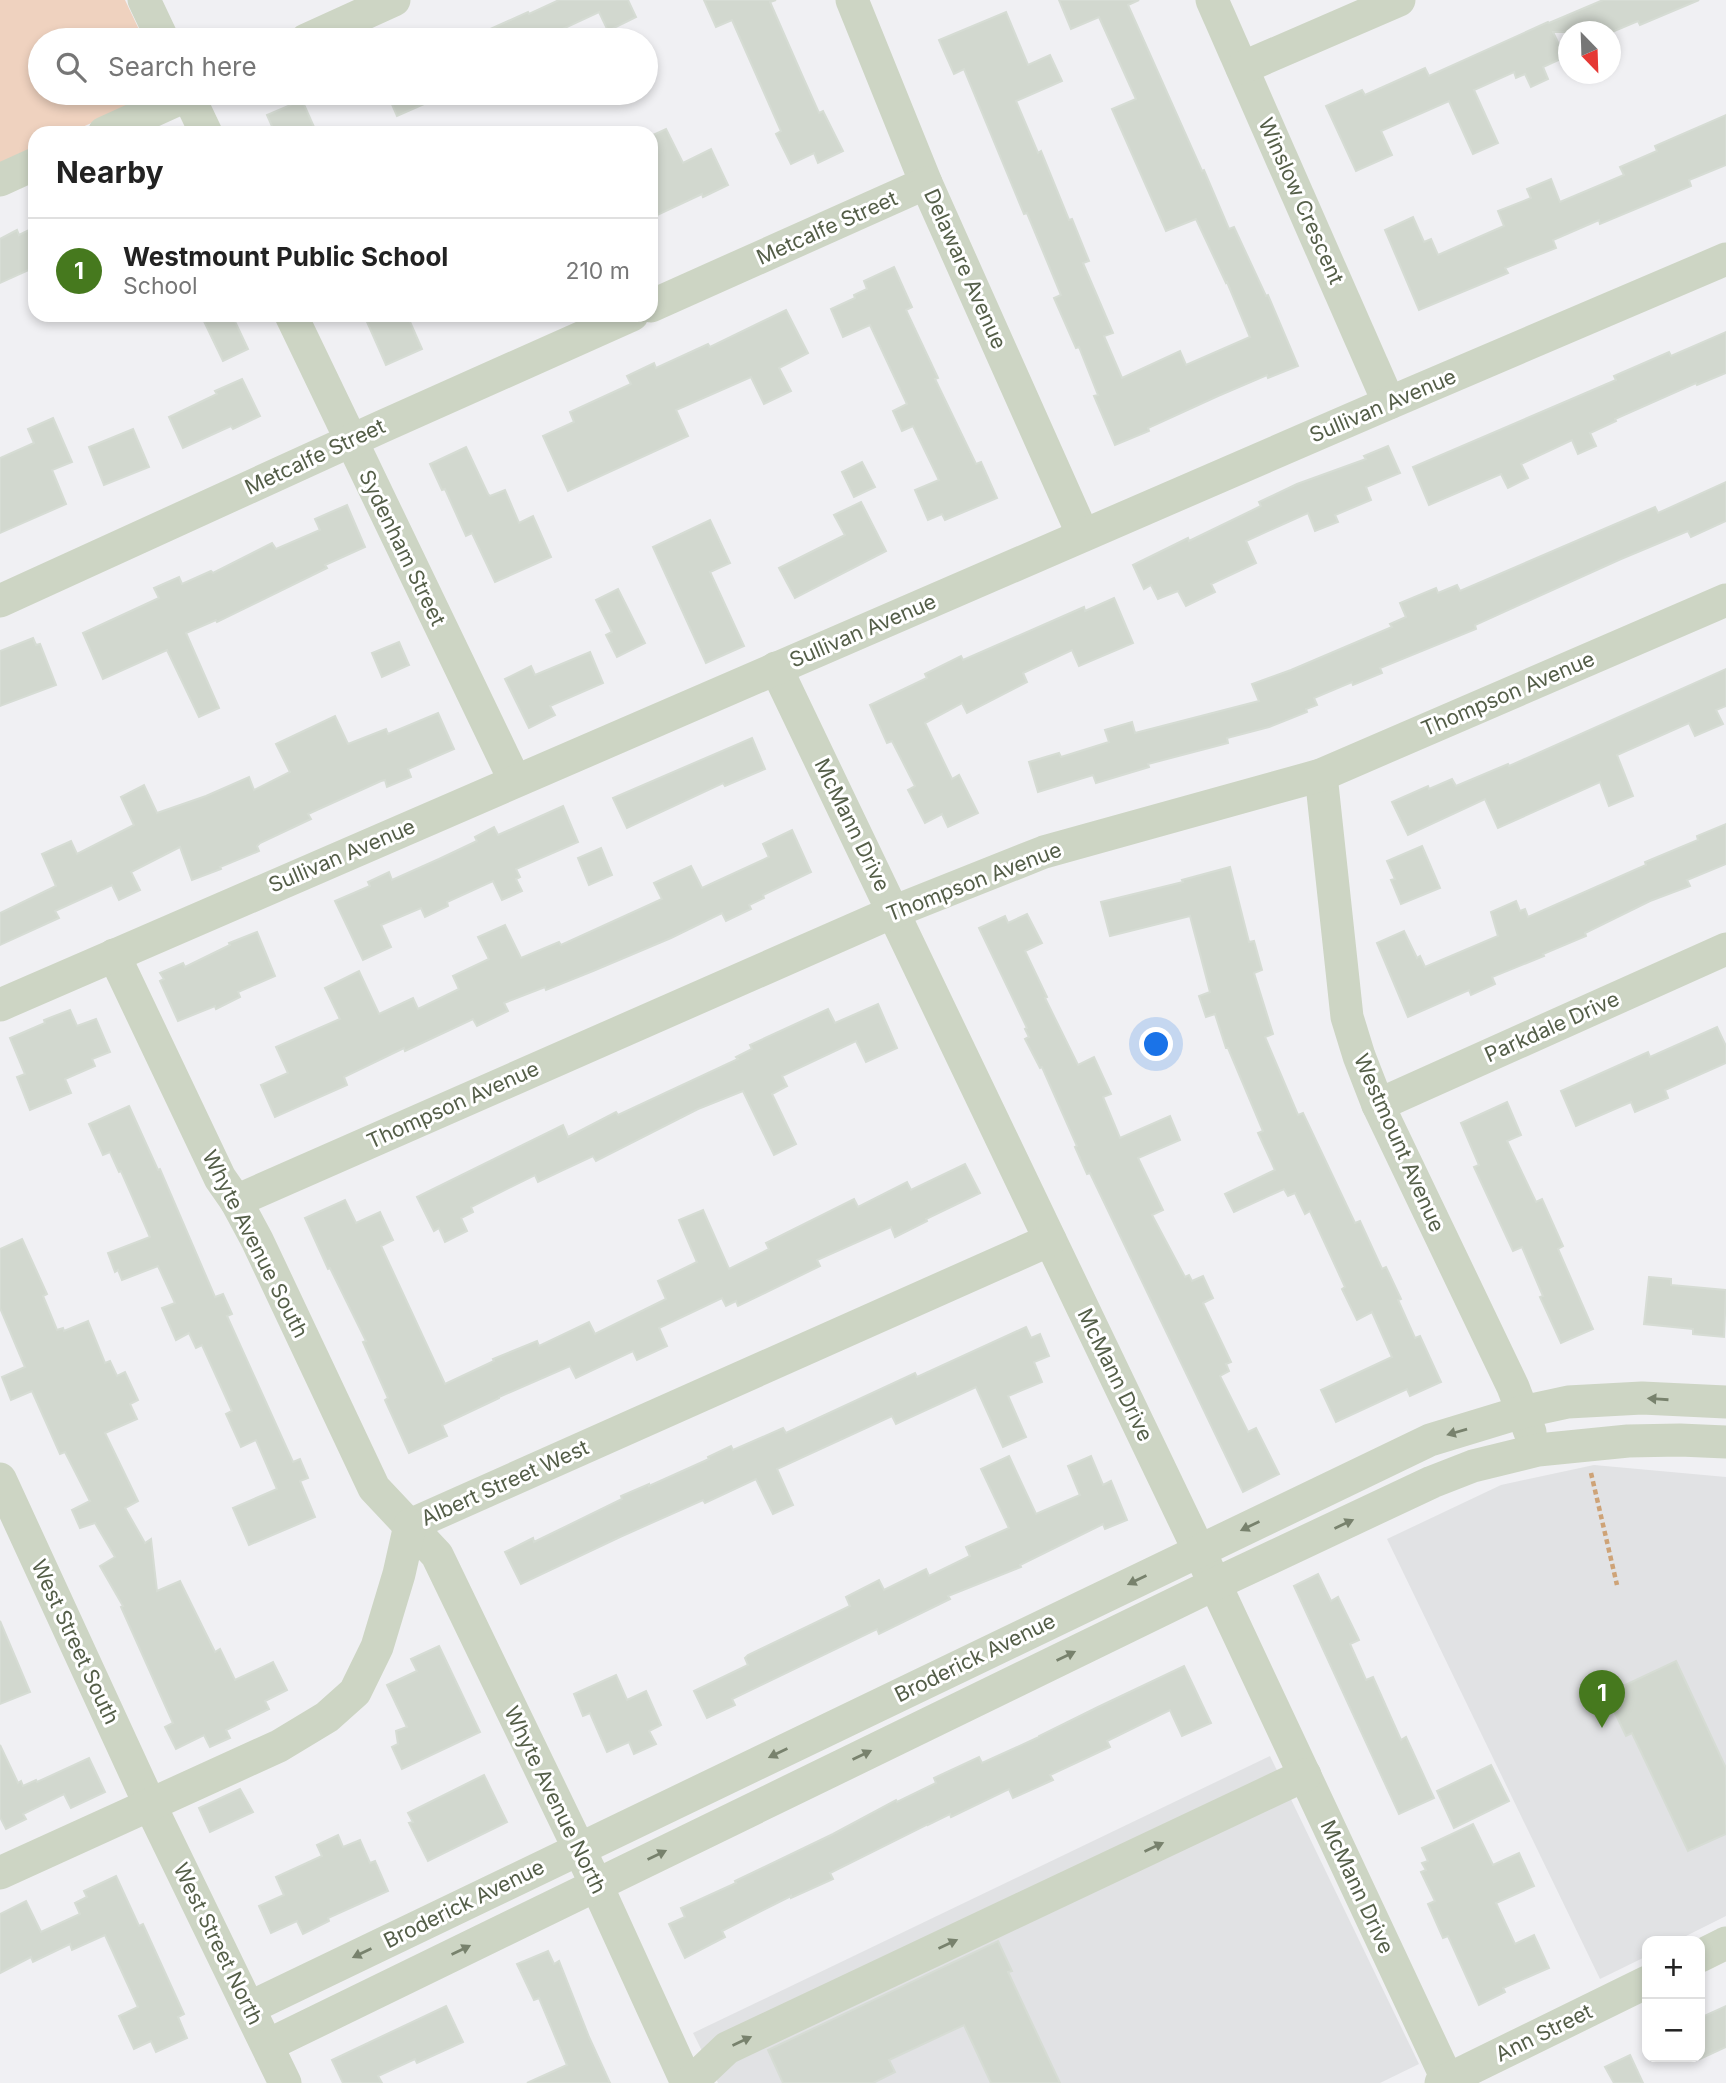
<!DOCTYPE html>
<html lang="en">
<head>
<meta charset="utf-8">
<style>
	body { margin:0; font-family:Inter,sans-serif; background:#f6f6f6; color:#222 }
	.controls { position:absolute; right:21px; bottom:21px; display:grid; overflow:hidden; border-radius:14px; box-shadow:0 4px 10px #0003 }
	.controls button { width:63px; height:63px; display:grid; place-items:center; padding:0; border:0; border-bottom:2px solid #e0e0e0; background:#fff; color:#222; font:35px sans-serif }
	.compass { position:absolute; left:1558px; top:21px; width:63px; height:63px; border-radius:50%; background:#fff; box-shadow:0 4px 10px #0003; rotate:157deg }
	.you { position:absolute; left:1157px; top:1045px; width:24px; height:24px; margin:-18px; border:5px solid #fff; border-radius:50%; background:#1a73e8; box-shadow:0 0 0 10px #1a73e833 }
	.badge { display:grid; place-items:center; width:46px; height:46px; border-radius:50%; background:#46791e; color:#fff; font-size:23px; font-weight:700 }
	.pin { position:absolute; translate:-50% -58px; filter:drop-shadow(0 2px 4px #0008) }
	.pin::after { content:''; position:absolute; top:37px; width:24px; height:21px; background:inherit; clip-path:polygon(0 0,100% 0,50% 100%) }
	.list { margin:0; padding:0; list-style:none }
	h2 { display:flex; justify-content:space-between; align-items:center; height:91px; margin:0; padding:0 28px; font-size:30px }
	h2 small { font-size:23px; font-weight:400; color:#767676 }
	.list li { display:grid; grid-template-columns:46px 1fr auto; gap:21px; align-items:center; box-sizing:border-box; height:105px; padding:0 28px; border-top:2px solid #e0e0e0 }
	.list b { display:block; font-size:26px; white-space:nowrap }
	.list p { margin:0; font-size:23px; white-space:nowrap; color:#767676 }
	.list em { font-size:23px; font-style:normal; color:#767676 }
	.icon { flex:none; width:38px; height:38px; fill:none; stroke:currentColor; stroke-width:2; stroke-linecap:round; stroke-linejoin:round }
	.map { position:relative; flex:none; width:1726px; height:2083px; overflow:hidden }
	.search { position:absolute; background:#fff; box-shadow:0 4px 10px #0003; left:28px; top:28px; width:630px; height:77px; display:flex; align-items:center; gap:18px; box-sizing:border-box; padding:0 24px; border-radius:38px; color:#767676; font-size:26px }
	.panel { position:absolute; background:#fff; box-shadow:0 4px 10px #0003; left:28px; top:126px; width:630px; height:196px; border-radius:21px }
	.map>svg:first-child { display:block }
</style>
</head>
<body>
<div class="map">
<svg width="1726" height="2083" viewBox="0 0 1726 2083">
	<rect width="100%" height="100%" fill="#f0f0f3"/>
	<g fill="#e1e2e4">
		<path d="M1594 1465 1726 1477V1916L1676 1941H1647V1956L1600 1979 1387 1539 1501 1485Z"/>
		<path d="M1270 1756 1419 2064 1380 2083H718L693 2033Z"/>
	</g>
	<path fill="#efd2bf" d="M0 0H125L144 40H40V93H151L143 100 69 133H35V148L0 164Z"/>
	<g fill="#d2d8cf" stroke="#d6dcd4" stroke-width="2">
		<path d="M559 0H628L636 17 608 31 599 12 539 40H466L528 12 529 14Z"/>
		<path d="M704 0H776L770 2 802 75 819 113 823 111 843 151 818 163 814 153 791 164 776 134 781 131 732 20 716 27Z"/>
		<path d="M1059 0H1139L1128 5 1202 171 1204 170 1229 229 1234 227 1266 296 1268 295 1298 366 1268 378 1267 375 1218 396 1148 428 1149 431 1115 445 1094 396 1098 395 1079 347 1076 348 1054 298 1061 295 1027 213 1024 214 964 69 954 74 939 40 1006 12 1028 65 1050 55 1062 81 1016 101 1038 153 1041 151 1069 220 1072 219 1089 261 1083 263 1113 333 1104 336 1122 378 1180 351 1186 365 1250 337 1227 282 1226 283 1196 219 1166 231 1112 109 1136 99 1099 17 1071 29Z"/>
		<path d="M1603 0H1699L1640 25 1638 21 1612 32H1553L1565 57 1543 67 1548 79 1531 87 1525 74 1516 78 1514 72 1474 90 1498 143 1473 154 1449 101 1381 131 1392 155 1356 171 1326 106 1362 90 1365 95 1425 68 1429 76 1548 22 1549 23Z"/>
		<path d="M387 93H449L397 116Z"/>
		<path d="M302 100 314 127 301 133H275L267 115Z"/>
		<path d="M1726 115V165L1689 180 1691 186 1600 224 1599 220 1553 240 1556 248 1505 268 1508 273 1419 310 1385 230 1413 217 1424 242 1431 239 1438 255 1504 226 1498 211 1531 198 1527 189 1551 179 1560 202 1624 175 1620 167 1657 151 1655 146Z"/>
		<path d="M666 129 683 163 711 149 728 185 703 197 702 194 651 218V136Z"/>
		<path d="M35 227V267L0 283V239L17 230 19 235Z"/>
		<path d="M894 267 912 307 906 310 938 378 935 379 976 464 981 462 997 498 945 520 942 514 928 520 915 490 939 480 913 426 902 431 893 411 907 404 870 325 843 337 831 309 855 298 854 295 867 289 864 281Z"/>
		<path d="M786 310 808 353 779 368 791 391 764 404 751 377 676 410 688 436 568 491 543 436 574 422 570 412 631 384 627 376 654 363 656 368 708 344 710 347Z"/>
		<path d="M201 315H232L248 349 223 361Z"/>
		<path d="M364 315H407L422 349 386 365Z"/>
		<path d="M1726 332V373L1697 385 1696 383 1615 419 1616 421 1590 433 1596 446 1578 454 1572 440 1521 464 1528 478 1508 488 1501 474 1429 505 1413 467 1616 380 1614 376 1669 352 1671 356Z"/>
		<path d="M242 379 260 416 233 429 231 426 183 448 169 417 217 394 215 391Z"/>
		<path d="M53 418 72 462 52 470 66 504 0 533V458L34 443 28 429Z"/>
		<path d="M133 429 149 467 104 485 89 447Z"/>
		<path d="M1388 446 1400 473 1366 487 1371 500 1335 515 1338 522 1315 531 1308 513 1246 541 1256 563 1211 584 1215 592 1186 606 1178 591 1158 599 1151 585 1144 589 1133 565 1188 538 1189 541 1261 506 1259 502 1297 484 1366 459 1364 456Z"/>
		<path d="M466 447 488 494 490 496 505 490 519 523 533 516 551 557 495 582 472 533 466 536 445 489 442 490 430 464Z"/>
		<path d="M862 462 875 487 854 497 842 472Z"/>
		<path d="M1726 482V521L1691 537 1688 531 1621 559 1475 625 1476 629 1380 668 1382 673 1353 685 1352 682 1314 698 1317 705 1306 709 1307 712 1269 727 1227 738 1228 743 1148 764 1149 767 1096 783 1093 775 1038 792 1029 762 1059 753 1061 757 1109 742 1105 730 1132 722 1135 733 1259 701 1252 684 1291 670 1392 627 1390 624 1406 617 1400 603 1436 588 1438 593 1457 585 1460 591 1655 507 1658 513Z"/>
		<path d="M861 502 886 551 795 598 779 568 845 535 834 515Z"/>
		<path d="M347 505 365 547 325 565 327 568 217 622 216 620 186 633 219 708 199 717 167 650 103 679 83 633 159 598 154 588 179 577 182 584 211 571 213 573 272 543 276 549 320 530 315 519Z"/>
		<path d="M710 520 730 563 710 572 744 646 706 663 653 547Z"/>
		<path d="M618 589 645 643 617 657 606 635 612 632 596 600Z"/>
		<path d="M1114 598 1133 643 1079 666 1072 650 1023 673 1027 682 967 713 962 703 925 723 952 779 959 775 978 813 948 827 942 814 925 823 908 790 915 786 892 741 887 743 870 705 927 678 925 674 961 656 963 660 1084 607 1085 611Z"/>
		<path d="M33 638 36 645 40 644 56 685 0 706V651Z"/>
		<path d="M399 642 409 665 382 677 372 653Z"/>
		<path d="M590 652 603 683 550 706 555 715 529 728 505 679 531 666 535 675Z"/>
		<path d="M1726 669V706L1716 710 1723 724 1695 736 1689 723 1617 755 1633 796 1609 806 1600 782 1498 828 1485 799 1408 835 1392 802 1428 786 1429 789 1452 779 1456 786 1508 764 1509 766Z"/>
		<path d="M438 713 454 749 408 769 411 777 387 787 385 780 381 781 308 814 311 819 260 843 257 846 259 851 220 867 221 869 192 880 180 847 131 872 140 890 119 900 112 885 55 911 59 918 0 945V913L56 886 42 854 71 841 77 854 134 825 121 797 144 785 157 813 206 796 249 777 254 790 290 772 276 744 335 716 348 744 386 729 388 734Z"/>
		<path d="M752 738 765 769 725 786 723 783 627 828 613 798Z"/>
		<path d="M563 806 578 842 516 869 520 877 516 879 522 891 502 900 493 881 447 902 448 906 425 917 421 908 381 925 391 947 363 960 335 901 370 886 368 882 389 872 392 880 439 859 477 841 475 837 494 827 498 835Z"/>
		<path d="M1726 824V864L1687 880 1690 886 1650 901 1585 933 1586 936 1543 954 1544 956 1492 977 1495 984 1471 995 1469 990 1408 1017 1377 943 1404 931 1417 958 1420 956 1425 967 1498 936 1491 912 1516 901 1520 911 1525 909 1528 917 1646 865 1645 862 1698 840 1697 836Z"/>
		<path d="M792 830 811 872 763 895 764 898 749 905 751 909 726 921 722 913 671 938 593 971 546 990 545 987 504 1003 508 1011 477 1026 473 1019 405 1051 404 1048 344 1077 347 1085 275 1117 261 1085 288 1073 276 1047 340 1019 325 988 359 971 379 1014 413 998 418 1009 459 989 453 976 489 959 478 937 505 925 521 958 559 942 561 945 662 899 654 883 691 866 702 888 769 857 763 844Z"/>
		<path d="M1422 846 1440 888 1401 904 1391 880 1395 879 1387 861Z"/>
		<path d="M601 848 612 875 589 885 578 858Z"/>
		<path d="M1230 867 1249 942 1254 941 1262 970 1254 973 1273 1034 1265 1037 1298 1115 1303 1113 1355 1223 1360 1221 1382 1269 1386 1267 1401 1299 1398 1300 1415 1338 1420 1336 1441 1382 1410 1396 1407 1389 1336 1422 1321 1390 1392 1357 1372 1312 1357 1320 1342 1289 1345 1287 1310 1211 1305 1214 1295 1193 1288 1196 1284 1189 1234 1212 1225 1194 1275 1170 1258 1133 1263 1131 1228 1048H1226L1215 1014 1206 1017 1199 996 1210 992 1190 916 1110 936 1101 902 1183 882 1182 880Z"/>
		<path d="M1027 914 1042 943 1025 951 1047 997 1045 998 1078 1065 1094 1057 1111 1094 1103 1097 1120 1138 1170 1116 1180 1140 1138 1158 1163 1210 1152 1215 1185 1277 1189 1275 1192 1281 1203 1276 1213 1298 1203 1303 1231 1362 1226 1364 1229 1371 1220 1376 1248 1432 1256 1428 1279 1474 1243 1492 1090 1173 1087 1174 1075 1147 1077 1146 1042 1067 1040 1068 1025 1039 1029 1037 1025 1029 1027 1028 979 928 1005 916 1008 923Z"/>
		<path d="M257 932 275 976 238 992 240 997 216 1009 215 1006 178 1021 160 981 164 979 160 973 183 963 185 967 230 945 229 943Z"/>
		<path d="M878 1004 897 1048 866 1062 856 1041 782 1076 787 1086 772 1094 796 1144 774 1155 743 1091 698 1109 596 1161 593 1156 538 1182 535 1175 471 1207 473 1212 461 1218 467 1231 445 1242 439 1228 434 1231 417 1197 563 1125 568 1137 616 1112 618 1115 738 1059 736 1057 752 1049 750 1045 828 1009 835 1023Z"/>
		<path d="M70 1010 77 1026 96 1019 110 1052 92 1059 95 1066 65 1079 71 1093 30 1110 17 1077 25 1074 10 1038 45 1023 44 1020Z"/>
		<path d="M1717 1027 1726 1046V1063L1665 1090 1668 1098 1635 1112 1631 1102 1576 1126 1561 1091 1648 1052 1650 1057Z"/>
		<path d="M1507 1102 1521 1135 1507 1141 1536 1202 1542 1199 1563 1246 1558 1249 1593 1329 1561 1343 1540 1297 1543 1296 1522 1247 1513 1251 1474 1167 1479 1165 1461 1123Z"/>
		<path d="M129 1106 158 1170 160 1169 215 1297 223 1294 232 1314 227 1316 293 1462 300 1459 308 1478 300 1481 315 1517 249 1545 233 1508 277 1489 256 1440 241 1447 226 1414 232 1411 202 1345 196 1348 189 1333 176 1340 162 1308 175 1303 158 1266 122 1280 118 1270 115 1272 108 1253 150 1237 121 1171 119 1172 110 1152 103 1155 89 1124Z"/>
		<path d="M965 1164 980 1193 926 1219 927 1221 895 1237 891 1227 817 1260 820 1266 738 1306 736 1301 726 1306 722 1298 659 1328 667 1346 637 1360 633 1351 576 1378 570 1366 499 1397V1398L442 1425 447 1436 409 1453 385 1400 388 1398 363 1342 366 1341 330 1268 328 1269 305 1218 345 1200 356 1223 380 1212 393 1240 381 1246 445 1384 494 1361 493 1359 537 1341 539 1346 589 1322 595 1334 666 1299 658 1281 697 1262 679 1220 703 1210 729 1269 769 1249 766 1243 854 1199 858 1207 907 1182 911 1190Z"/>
		<path d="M22 1239 47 1294 43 1296 57 1330 63 1328 64 1331 88 1321 105 1363 110 1361 117 1376 125 1372 138 1400 130 1404 137 1419 105 1433 138 1501 125 1508 145 1543 151 1539 157 1591 180 1581 215 1652 220 1649 235 1680 273 1662 287 1690 265 1701 269 1709 226 1730 230 1738 210 1747 204 1735 176 1749 165 1727 173 1723 121 1607 123 1606 100 1566 115 1557 95 1523 80 1528 72 1510 90 1501 65 1452 60 1454 32 1391 11 1400 2 1377 25 1367 0 1308V1249Z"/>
		<path d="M1649 1277 1671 1279V1285L1726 1290 1724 1337 1693 1334V1329L1644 1324Z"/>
		<path d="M1026 1327 1031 1338 1040 1334 1049 1356 1034 1362 1042 1382 1008 1396 1026 1437 1003 1447 976 1387 896 1424 892 1416 777 1469 793 1505 773 1514 756 1479 705 1503 703 1500 620 1537 521 1584 505 1552 533 1538 534 1542 622 1499 621 1496 649 1484V1486L709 1459 708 1457 731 1446 733 1450 783 1428 786 1433 915 1373 917 1377Z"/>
		<path d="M1009 1456 1036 1514 1080 1495 1068 1466 1091 1456 1103 1485 1111 1481 1127 1520 1105 1529 1103 1524 1020 1565 1021 1567 948 1596 950 1599 879 1634 877 1629 732 1699 735 1705 707 1718 694 1691 748 1665 745 1658 748 1655 850 1606 846 1597 879 1580 884 1590 926 1569 929 1576 970 1556 966 1547 1009 1528 981 1469Z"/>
		<path d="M1318 1574 1331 1601 1338 1597 1359 1640 1350 1644 1366 1680 1373 1677 1401 1740 1406 1737 1434 1798 1399 1814 1294 1586Z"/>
		<path d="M0 1621 30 1692 0 1704Z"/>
		<path d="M439 1646 480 1732 402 1769 392 1747 398 1744 396 1731 407 1727 387 1685 417 1671 411 1659Z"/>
		<path d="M1676 1661 1726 1768V1834L1688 1851 1632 1733 1626 1736 1606 1694Z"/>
		<path d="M1184 1666 1211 1723 1182 1736 1170 1710 1107 1741 1110 1747 1050 1775 1053 1780 1013 1798 1009 1789 951 1817 950 1814 928 1825V1824L830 1873 833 1879 791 1898V1896L722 1931 725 1937 685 1958 669 1924 685 1917 681 1908 736 1883 735 1881 833 1834 896 1800 897 1802 936 1783 934 1778 979 1757 982 1763 1039 1737V1736L1098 1707Z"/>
		<path d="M616 1675 627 1700 646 1691 661 1725 649 1731 656 1744 634 1754 629 1742 607 1752 590 1713 583 1716 574 1694Z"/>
		<path d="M0 1745 18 1783 21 1781 23 1786 36 1780 37 1782 89 1758 105 1792 71 1808 64 1794 23 1814 26 1819 6 1829 0 1817Z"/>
		<path d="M1491 1765 1509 1801 1454 1828 1437 1791Z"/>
		<path d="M484 1775 507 1822 428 1861 409 1823 413 1822 408 1813Z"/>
		<path d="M240 1789 253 1812 210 1832 199 1808Z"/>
		<path d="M1473 1824 1493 1865 1519 1853 1534 1886 1496 1903 1515 1944 1534 1935 1549 1968 1503 1988 1505 1992 1479 2005 1448 1936 1443 1938 1428 1904 1435 1901 1421 1872 1426 1870 1422 1863 1428 1861 1422 1848Z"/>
		<path d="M338 1835 343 1847 360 1840 370 1863 375 1861 388 1891 328 1918 329 1921 303 1934 297 1921 271 1933 259 1906 284 1895 276 1877 322 1856 317 1845Z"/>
		<path d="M116 1876 139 1926 143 1924 184 2014 178 2017 187 2038 156 2052 151 2041 134 2049 119 2016 138 2007 105 1935 72 1950 70 1944 33 1962 31 1957 0 1973V1914L26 1901 41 1932 80 1914 75 1903 87 1897 84 1891Z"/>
		<path d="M998 1941 1012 1971 1008 1972 1060 2083H991L964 2025 889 2060 895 2072 873 2083H783L768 2050Z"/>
		<path d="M548 1951 554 1964 559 1961 589 2037 610 2083H527L567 2065 539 1998 534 2000 517 1964Z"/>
		<path d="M446 2006 463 2042 417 2063 415 2059 378 2076 382 2083H343L332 2060Z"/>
		<path d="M1726 2006V2047L1700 2059V2018Z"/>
		<path d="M1630 2055 1643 2083H1614L1605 2067Z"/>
	</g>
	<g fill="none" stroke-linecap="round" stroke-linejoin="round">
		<path stroke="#cea377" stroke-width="4.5" stroke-dasharray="5 3.5" stroke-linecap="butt" d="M1591 1473 1617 1585"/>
		<g stroke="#cdd5c4" stroke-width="33">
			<path d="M144 0 163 40"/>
			<path d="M852 0 926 183 1083 535"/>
			<path d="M1212 0 1389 403"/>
			<path d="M306 40 394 0"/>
			<path d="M1242 68 1399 0"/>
			<path d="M187 93 206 133"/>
			<path d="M104 133 192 93"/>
			<path d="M0 180 35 164"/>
			<path d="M651 306 926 183"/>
			<path d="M291 315 515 781"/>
			<path d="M0 601 381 427 632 315"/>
			<path d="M776 668 1215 1584 1449 2083"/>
			<path d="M1321 775 1347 1017 1359 1056 1378 1105 1513 1387 1530 1432"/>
			<path d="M114 955 220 1178 236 1201 257 1240 374 1488 437 1555 596 1884 687 2083"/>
			<path d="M0 1005 1389 403 1726 259"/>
			<path d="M1378 1105 1726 949"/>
			<path d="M236 1201 893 912 1044 852 1321 775 1726 600"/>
			<path d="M0 1479 150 1805 285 2083"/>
			<path d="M410 1525 1050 1240"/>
			<path d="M0 1873 279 1746 327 1717 355 1692 377 1647 399 1574 410 1525"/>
			<path d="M1700 1956 1726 1943"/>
			<path d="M249 2008 1430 1440 1522 1412 1568 1402 1642 1398 1726 1402"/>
			<path d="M268 2045 1215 1584 1432 1482 1473 1466 1538 1450 1628 1441 1680 1440 1726 1442"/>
			<path d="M690 2083 727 2048 1305 1775"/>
			<path d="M1441 2083 1647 1982"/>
		</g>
	</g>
	<defs><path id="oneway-solid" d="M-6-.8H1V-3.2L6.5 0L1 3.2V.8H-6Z" transform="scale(1.75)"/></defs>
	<g fill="#78826d">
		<use href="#oneway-solid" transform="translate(1658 1399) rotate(-176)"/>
		<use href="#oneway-solid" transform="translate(1457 1432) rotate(164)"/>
		<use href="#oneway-solid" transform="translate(1344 1524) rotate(-25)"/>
		<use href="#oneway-solid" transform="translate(1250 1526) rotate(154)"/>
		<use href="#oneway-solid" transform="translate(1137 1580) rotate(154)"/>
		<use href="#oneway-solid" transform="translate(1066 1656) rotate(-26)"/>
		<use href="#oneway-solid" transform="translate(778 1753) rotate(154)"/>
		<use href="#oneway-solid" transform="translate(862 1755) rotate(-26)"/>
		<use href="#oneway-solid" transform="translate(1154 1847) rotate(-25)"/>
		<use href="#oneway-solid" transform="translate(657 1855) rotate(-26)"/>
		<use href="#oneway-solid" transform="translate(948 1944) rotate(-25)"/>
		<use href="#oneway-solid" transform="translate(461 1950) rotate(-26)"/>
		<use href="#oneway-solid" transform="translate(362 1953) rotate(154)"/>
		<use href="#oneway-solid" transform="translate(742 2041) rotate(-25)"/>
	</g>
	<g text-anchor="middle" stroke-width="6" stroke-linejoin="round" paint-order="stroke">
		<g font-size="21" fill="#545e48" stroke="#fff">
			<text transform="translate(1301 201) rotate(66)" y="7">Winslow Crescent</text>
			<text transform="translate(827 228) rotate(-24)" y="7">Metcalfe Street</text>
			<text transform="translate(965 269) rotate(66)" y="7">Delaware Avenue</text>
			<text transform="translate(1383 406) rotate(-23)" y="7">Sullivan Avenue</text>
			<text transform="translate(315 457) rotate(-25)" y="7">Metcalfe Street</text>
			<text transform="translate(402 548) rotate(64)" y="7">Sydenham Street</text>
			<text transform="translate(863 631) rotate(-23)" y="7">Sullivan Avenue</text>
			<text transform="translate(1508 694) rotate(-23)" y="7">Thompson Avenue</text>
			<text transform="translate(852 825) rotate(64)" y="7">McMann Drive</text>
			<text transform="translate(342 856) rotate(-23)" y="7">Sullivan Avenue</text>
			<text transform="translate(974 882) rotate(-21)" y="7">Thompson Avenue</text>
			<text transform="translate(1552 1027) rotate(-24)" y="7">Parkdale Drive</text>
			<text transform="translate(453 1105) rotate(-24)" y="7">Thompson Avenue</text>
			<text transform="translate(1399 1143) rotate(66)" y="7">Westmount Avenue</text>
			<text transform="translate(255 1244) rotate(63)" y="7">Whyte Avenue South</text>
			<text transform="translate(1115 1375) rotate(64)" y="7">McMann Drive</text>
			<text transform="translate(505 1483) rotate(-24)" y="7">Albert Street West</text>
			<text transform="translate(75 1642) rotate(65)" y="7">West Street South</text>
			<text transform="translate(975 1658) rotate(-26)" y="7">Broderick Avenue</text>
			<text transform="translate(555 1800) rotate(64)" y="7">Whyte Avenue North</text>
			<text transform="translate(1357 1887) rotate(65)" y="7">McMann Drive</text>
			<text transform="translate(464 1904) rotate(-26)" y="7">Broderick Avenue</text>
			<text transform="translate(218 1944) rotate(64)" y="7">West Street North</text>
			<text transform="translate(1544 2033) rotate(-26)" y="7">Ann Street</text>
		</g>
	</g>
</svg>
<div class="controls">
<button>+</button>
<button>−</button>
</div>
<svg class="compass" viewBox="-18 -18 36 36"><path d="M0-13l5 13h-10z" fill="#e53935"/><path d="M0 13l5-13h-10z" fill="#767676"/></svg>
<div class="you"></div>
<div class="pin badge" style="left:1602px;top:1728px">1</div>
<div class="search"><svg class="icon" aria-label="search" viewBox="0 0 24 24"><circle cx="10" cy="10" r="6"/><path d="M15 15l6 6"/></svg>Search here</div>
<section class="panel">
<h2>Nearby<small></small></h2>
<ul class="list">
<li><span class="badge">1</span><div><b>Westmount Public School</b><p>School</p></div><em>210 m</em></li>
</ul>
</section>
</div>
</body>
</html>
